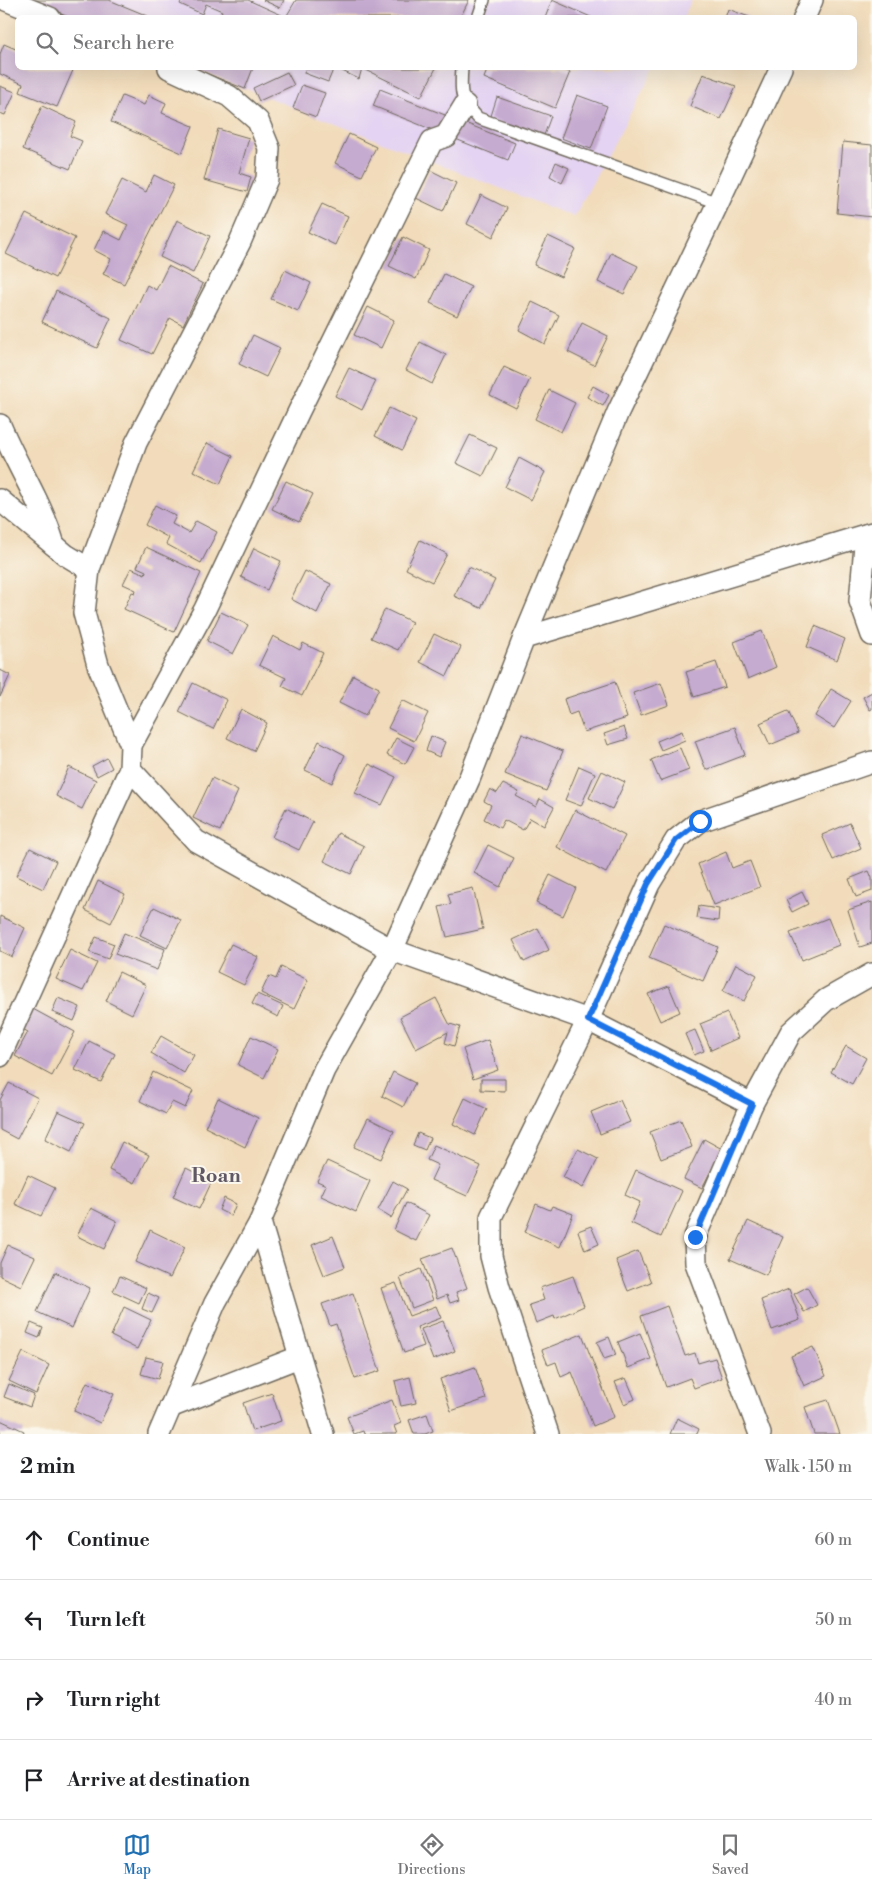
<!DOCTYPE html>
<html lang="en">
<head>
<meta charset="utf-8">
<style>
	body { margin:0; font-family:"Libre Bodoni",serif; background:#f2f2f2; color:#202124 }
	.stop { position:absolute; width:15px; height:15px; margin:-11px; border:4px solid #1a73e8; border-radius:50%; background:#fff }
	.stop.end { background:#1a73e8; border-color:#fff; box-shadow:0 1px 5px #0008 }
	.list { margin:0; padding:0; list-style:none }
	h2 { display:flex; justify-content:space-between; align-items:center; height:65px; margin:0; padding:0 20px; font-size:21px }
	h2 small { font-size:16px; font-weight:400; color:#757577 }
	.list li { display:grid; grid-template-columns:32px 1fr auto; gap:15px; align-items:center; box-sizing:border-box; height:80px; padding:0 20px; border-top:1px solid #e0e0e0 }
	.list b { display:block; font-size:19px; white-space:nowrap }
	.list em { font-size:16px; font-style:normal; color:#757577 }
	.icon { flex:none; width:28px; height:28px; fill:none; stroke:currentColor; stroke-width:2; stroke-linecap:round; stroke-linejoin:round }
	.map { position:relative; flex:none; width:872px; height:1434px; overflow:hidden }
	.search { position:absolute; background:#fff; box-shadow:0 5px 20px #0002; left:15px; right:15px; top:15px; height:55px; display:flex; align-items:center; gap:12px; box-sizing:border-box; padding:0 18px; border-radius:8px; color:#757577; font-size:19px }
	.sheet { height:385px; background:#fff }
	nav { display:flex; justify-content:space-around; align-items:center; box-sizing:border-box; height:70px; border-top:1px solid #e0e0e0; background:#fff; font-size:14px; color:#757577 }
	nav a { display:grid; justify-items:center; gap:2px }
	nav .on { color:#1f6fb2 }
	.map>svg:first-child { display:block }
</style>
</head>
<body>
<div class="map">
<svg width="872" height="1434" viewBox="0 0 872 1434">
	<rect width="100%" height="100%" fill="#fbf7ec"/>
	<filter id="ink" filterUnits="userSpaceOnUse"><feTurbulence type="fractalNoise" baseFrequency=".02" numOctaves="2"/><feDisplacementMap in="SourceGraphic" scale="10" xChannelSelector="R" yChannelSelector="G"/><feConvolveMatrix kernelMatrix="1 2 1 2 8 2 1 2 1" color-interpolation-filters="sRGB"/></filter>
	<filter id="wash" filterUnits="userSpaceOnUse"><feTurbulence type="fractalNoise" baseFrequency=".0096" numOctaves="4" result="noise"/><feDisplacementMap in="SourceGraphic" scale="20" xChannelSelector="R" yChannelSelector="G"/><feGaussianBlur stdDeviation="1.12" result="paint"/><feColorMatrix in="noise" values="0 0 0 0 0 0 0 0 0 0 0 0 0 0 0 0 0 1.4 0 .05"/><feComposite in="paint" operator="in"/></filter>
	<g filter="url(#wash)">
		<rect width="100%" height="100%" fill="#f1dbba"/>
		<g fill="#e4d3f2">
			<path d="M21 0H692L683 18H66Z"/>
			<path d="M193 68H655L574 217Z"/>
		</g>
		<g id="blocks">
			<g fill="#c6abd0">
				<path d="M27 0H109L148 16 147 18H71Z"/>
				<path d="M182 0H248L286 17 296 0H469L460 18H219L222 11 206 4 202 14 180 4Z"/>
				<path d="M263 0H284L280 8Z"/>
				<path d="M552 0 593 18H545Z"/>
				<path d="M728 9 749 17V18H725Z"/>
				<path d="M4 44 18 50V68H74L57 107 20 92 23 84 0 74V54Z"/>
				<path d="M193 68H253L245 89Z"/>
				<path d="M306 68H328L333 70 328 82 304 73Z"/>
				<path d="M336 68H436L421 97 362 68 359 79Z"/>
				<path d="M488 68H559L570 72 555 108 484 78Z"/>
				<path d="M287 72 294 85 259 101 253 88Z"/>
				<path d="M703 74 736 86 721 119 690 106Z"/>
				<path d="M302 85 325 93 316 117 293 108Z"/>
				<path d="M0 86 15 92 5 115 0 113Z"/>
				<path d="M380 89 515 143 508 160 373 106Z"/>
				<path d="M149 95 166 103 162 113 193 126 182 153 111 122 122 96 144 105Z"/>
				<path d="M577 95 607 106 591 149 561 138Z"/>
				<path d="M497 97 551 116 543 138 490 119Z"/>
				<path d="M42 106 76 122 70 136 82 141 70 169 23 149Z"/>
				<path d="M218 129 249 138 239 173 251 177 247 192 204 180Z"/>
				<path d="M349 134 376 147 362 176 335 163Z"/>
				<path d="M843 142 872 145V217L837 213Z"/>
				<path d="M556 162 569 168 562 183 550 176Z"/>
				<path d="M430 170 456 183 443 211 416 198Z"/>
				<path d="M154 175 174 185 124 284 103 274 111 259 94 250 103 231 121 240 128 225 105 214 122 180 146 192Z"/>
				<path d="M481 195 507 208 493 237 467 224Z"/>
				<path d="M322 204 348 216 335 245 308 232Z"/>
				<path d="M26 214 75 238 55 278 6 254Z"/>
				<path d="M177 220 210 236 193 273 160 257Z"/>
				<path d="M548 236 575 249 561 277 534 265Z"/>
				<path d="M403 237 429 250 416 279 389 266Z"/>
				<path d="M611 253 638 266 624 294 598 282Z"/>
				<path d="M168 266 203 284 183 325 170 318 152 354 121 340 147 285 156 290Z"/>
				<path d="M285 270 311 283 298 311 271 299Z"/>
				<path d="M444 274 471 287 457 316 430 303Z"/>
				<path d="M56 291 111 318 97 348 42 322Z"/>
				<path d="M532 302 559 315 545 344 519 330Z"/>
				<path d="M368 307 394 320 381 348 354 335Z"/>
				<path d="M582 323 608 336 594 365 568 352Z"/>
				<path d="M253 335 280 348 266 377 239 364Z"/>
				<path d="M420 342 446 355 432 384 406 370Z"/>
				<path d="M504 367 530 379 516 408 490 395Z"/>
				<path d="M349 368 376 381 362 410 335 396Z"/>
				<path d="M593 386 609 395 603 406 587 397Z"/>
				<path d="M549 390 575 403 561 432 535 419Z"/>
				<path d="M389 408 416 421 402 450 375 436Z"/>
				<path d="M470 435 497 448 483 476 456 463Z"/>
				<path d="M207 443 233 456 220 484 193 471Z"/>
				<path d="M519 458 545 472 531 500 505 487Z"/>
				<path d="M286 481 313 494 299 522 272 509Z"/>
				<path d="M155 505 176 516 172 524 189 533 196 521 217 532 201 563 166 544 169 538 145 525Z"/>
				<path d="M420 540 447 554 432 582 406 569Z"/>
				<path d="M146 547 201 573 174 632 124 609 132 592 135 593 136 590 123 584 131 568 145 574 146 571 137 567Z"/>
				<path d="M254 548 281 561 267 590 241 577Z"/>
				<path d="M469 567 495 580 481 608 454 596Z"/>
				<path d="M305 571 331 584 317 613 291 599Z"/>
				<path d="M385 609 412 622 398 650 371 638Z"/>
				<path d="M221 612 248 625 233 654 207 641Z"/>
				<path d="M815 626 845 639 837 660 807 647Z"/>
				<path d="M762 631 776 667 748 679 734 642Z"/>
				<path d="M434 634 461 647 447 676 420 662Z"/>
				<path d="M273 636 300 650 303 643 323 653 302 696 282 686 286 678 259 665Z"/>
				<path d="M716 662 725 687 694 697 686 672Z"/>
				<path d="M0 670 10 675 0 697Z"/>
				<path d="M353 675 379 688 365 716 339 703Z"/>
				<path d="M615 682 627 718 584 732 577 712 569 715 564 699Z"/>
				<path d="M193 683 227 700 213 729 179 712Z"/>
				<path d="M661 683 669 705 641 715 633 693Z"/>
				<path d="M831 689 851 701 834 728 815 716Z"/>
				<path d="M872 692V709L870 710 863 697Z"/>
				<path d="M402 700 428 713 414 741 388 728Z"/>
				<path d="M241 709 267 723 254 751 227 738Z"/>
				<path d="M788 711 798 733 770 745 760 723Z"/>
				<path d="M624 727 628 739 608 745 604 734Z"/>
				<path d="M735 727 745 755 706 770 695 741Z"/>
				<path d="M682 731 685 740 661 750 657 741Z"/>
				<path d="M522 734 563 751 546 791 505 774Z"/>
				<path d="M431 736 445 742 439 757 426 751Z"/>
				<path d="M396 738 414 747 405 764 387 755Z"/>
				<path d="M319 741 345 755 332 783 305 770Z"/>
				<path d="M680 748 689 770 660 781 651 760Z"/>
				<path d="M107 758 112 768 97 776 92 766Z"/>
				<path d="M369 764 396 777 382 805 355 793Z"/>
				<path d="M579 766 595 773 581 806 565 800Z"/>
				<path d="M69 767 96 780 82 809 56 796Z"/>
				<path d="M602 771 625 782 612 809 589 798Z"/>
				<path d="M212 778 238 791 220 831 193 818Z"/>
				<path d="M503 784 519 792 516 796 536 807 540 799 554 807 544 826 530 818 523 830 504 820 500 828 484 819 491 805 484 801 490 789 497 793Z"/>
				<path d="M286 808 313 822 299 850 272 837Z"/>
				<path d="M575 810 625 836 606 873 557 847Z"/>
				<path d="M850 823 861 848 833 860 822 835Z"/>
				<path d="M338 833 364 846 351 874 324 861Z"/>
				<path d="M488 845 514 858 500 887 474 873Z"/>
				<path d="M30 848 56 861 43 889 16 876Z"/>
				<path d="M726 852 732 868 750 861 760 887 714 905 698 864Z"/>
				<path d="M869 871 872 878V891L856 897 849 879Z"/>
				<path d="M550 875 576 888 563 916 536 903Z"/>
				<path d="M98 881 125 894 111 923 85 910Z"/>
				<path d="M473 888 483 929 447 937 439 907 451 904 448 894Z"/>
				<path d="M802 892 808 904 792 912 786 900Z"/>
				<path d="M872 902V943L860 947 848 910Z"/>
				<path d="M699 906 719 909 718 921 697 918Z"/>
				<path d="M154 907 181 920 167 948 140 935Z"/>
				<path d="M0 916 25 928 12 957 0 951Z"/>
				<path d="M828 918 839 945 802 960 790 933Z"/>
				<path d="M664 924 718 947 703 981 649 958Z"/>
				<path d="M538 928 549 950 524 962 513 940Z"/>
				<path d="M124 933 165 949 157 970 115 954Z"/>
				<path d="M96 937 114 944 108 959 89 952Z"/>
				<path d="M231 944 258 957 244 985 217 972Z"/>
				<path d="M70 950 97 963 83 991 56 979Z"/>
				<path d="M736 964 757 975 744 1001 723 991Z"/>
				<path d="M281 967 308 980 294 1009 261 993 269 976 276 979Z"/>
				<path d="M119 972 146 985 132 1014 106 1001Z"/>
				<path d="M669 986 680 1012 660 1021 648 994Z"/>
				<path d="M257 994 283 1006 278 1017 252 1004Z"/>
				<path d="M58 998 80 1007 74 1021 52 1012Z"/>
				<path d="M436 998 450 1025V1024L460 1027 454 1046 445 1043 448 1032 416 1049 400 1017Z"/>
				<path d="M31 1008 75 1032 52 1076 15 1056 28 1032 21 1028Z"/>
				<path d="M727 1013 738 1038 711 1050 700 1024Z"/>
				<path d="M695 1030 704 1051 694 1055 685 1034Z"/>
				<path d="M161 1036 194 1055 184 1073 151 1053Z"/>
				<path d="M251 1036 278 1049 264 1078 238 1065Z"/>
				<path d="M488 1040 498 1070 473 1079 463 1049Z"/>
				<path d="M89 1041 115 1054 101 1082 75 1070Z"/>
				<path d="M846 1046 866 1058 852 1084 831 1072Z"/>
				<path d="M153 1072 193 1091 185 1108 172 1102 166 1114 140 1101Z"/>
				<path d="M393 1072 415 1083 403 1107 382 1096Z"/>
				<path d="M481 1079H505V1091L481 1090Z"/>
				<path d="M9 1083 38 1098 17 1139 0 1130V1100Z"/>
				<path d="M218 1098 258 1118 245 1147 205 1127Z"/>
				<path d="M465 1098 487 1109 475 1135 453 1124Z"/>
				<path d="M620 1100 630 1122 600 1134 591 1112Z"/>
				<path d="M58 1111 85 1123 71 1152 45 1139Z"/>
				<path d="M368 1118 394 1131 381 1159 354 1147Z"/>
				<path d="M681 1120 692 1147 661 1159 650 1132Z"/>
				<path d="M418 1133 430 1138 425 1150 413 1145Z"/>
				<path d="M704 1139 722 1149 702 1188 684 1179Z"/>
				<path d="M122 1142 149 1155 135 1183 109 1170Z"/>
				<path d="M434 1145 481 1166 467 1196 431 1180 438 1165 427 1160Z"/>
				<path d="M578 1149 598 1159 583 1188 563 1177Z"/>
				<path d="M327 1161 370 1181 356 1212 321 1196 326 1185 317 1181Z"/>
				<path d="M186 1168 212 1181 199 1209 173 1197Z"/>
				<path d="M636 1170 682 1191 661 1237 631 1223 640 1202 625 1195Z"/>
				<path d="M28 1175 55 1188 41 1216 15 1204Z"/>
				<path d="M393 1181 407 1189 391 1218 378 1210Z"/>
				<path d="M224 1198 236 1204 231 1216 219 1210Z"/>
				<path d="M406 1203 429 1215 416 1241 394 1230Z"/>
				<path d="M536 1204 550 1210 552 1206 573 1214 560 1247 525 1232Z"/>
				<path d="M91 1208 117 1221 104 1249 77 1236Z"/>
				<path d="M748 1221 783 1237 766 1275 730 1259Z"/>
				<path d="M591 1226 599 1244 585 1250 578 1231Z"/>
				<path d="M150 1230 185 1247 170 1278 135 1262Z"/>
				<path d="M333 1236 345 1267 324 1275 312 1245Z"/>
				<path d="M8 1245 35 1257 21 1286 0 1276V1263Z"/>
				<path d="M452 1248 467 1288 456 1292 459 1300 450 1303 447 1295 437 1299 422 1259Z"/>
				<path d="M638 1251 651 1282 628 1291 616 1260Z"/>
				<path d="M421 1269 433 1300 412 1308 400 1278Z"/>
				<path d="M55 1272 90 1288 72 1328 37 1312Z"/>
				<path d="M120 1276 146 1288 139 1303 113 1291Z"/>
				<path d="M573 1276 584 1306 555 1319 554 1316 536 1323 529 1305 544 1300 540 1288Z"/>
				<path d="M396 1283 409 1316 436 1306 441 1318 417 1327 424 1346 404 1353 381 1288Z"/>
				<path d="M807 1287 817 1305 804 1312 794 1294Z"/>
				<path d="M789 1289 800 1320 772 1330 761 1300Z"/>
				<path d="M148 1293 159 1298 152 1313 142 1309Z"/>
				<path d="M353 1293 380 1371 355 1379 336 1324 330 1326 322 1304Z"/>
				<path d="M667 1306 685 1356 695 1353 698 1363 715 1358 722 1378 694 1388 690 1378 666 1387 641 1316Z"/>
				<path d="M124 1307 151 1320 137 1349 111 1336Z"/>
				<path d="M443 1321 455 1351 433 1360 421 1329Z"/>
				<path d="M31 1323 43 1328 39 1338 27 1333Z"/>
				<path d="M640 1333 651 1359 628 1368 618 1342Z"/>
				<path d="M582 1334 614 1417 593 1426 572 1372 561 1377 556 1362 548 1365 542 1350Z"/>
				<path d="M609 1337 616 1355 604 1359 597 1342Z"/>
				<path d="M813 1347 826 1376 804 1386 791 1356Z"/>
				<path d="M23 1352 49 1365 36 1394 9 1381Z"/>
				<path d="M146 1357 163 1361 158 1379 141 1374Z"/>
				<path d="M475 1367 486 1399 451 1411 440 1379Z"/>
				<path d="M410 1377 416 1403 401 1406 395 1381Z"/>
				<path d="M626 1378 635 1399 624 1404 615 1382Z"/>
				<path d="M87 1382 114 1394 100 1423 74 1411Z"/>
				<path d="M9 1384 34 1395 30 1407 4 1397Z"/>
				<path d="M272 1393 281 1421 252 1431 243 1403Z"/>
				<path d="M392 1400 401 1423 394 1426 397 1434H364L363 1431 354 1434 347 1417Z"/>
				<path d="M828 1400 840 1434H814L805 1407Z"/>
				<path d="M427 1414 433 1431 425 1434H414L409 1420Z"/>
				<path d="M677 1418 699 1429 697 1434H670Z"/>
				<path d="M0 1420 24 1431 23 1434H0Z"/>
			</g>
		</g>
	</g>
	<g filter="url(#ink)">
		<use href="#blocks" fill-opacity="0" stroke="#70695d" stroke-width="1"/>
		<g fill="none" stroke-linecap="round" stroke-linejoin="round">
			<defs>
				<g id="service">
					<path d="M478 18 484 0"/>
					<path d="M462 68C460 93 460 99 478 118L718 203"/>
				</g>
				<g id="minor">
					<path d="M6 0 50 18"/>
					<path d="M804 18 812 0"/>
					<path d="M169 68 229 96 258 121 269 148 267 179 240 242 136 443 89 569 84 613 98 665 131 745 130 769 196 841 392 950 588 1020 752 1104"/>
					<path d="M0 425C17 466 42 503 54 545"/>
					<path d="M0 500 66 555 89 569"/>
					<path d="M866 535 860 601 872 635"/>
					<path d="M524 638 618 412 718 203 781 68"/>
					<path d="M131 745 205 609 299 411 432 141 446 136 465 105"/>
					<path d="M0 1056 130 769"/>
					<path d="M170 1407 299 1357"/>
					<path d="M159 1434 215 1303 260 1222"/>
					<path d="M323 1434 260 1222 324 1070 392 950 470 777 524 638 872 533"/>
					<path d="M548 1434 499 1287 491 1256V1217L588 1020 649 884 676 840 700 821 872 762"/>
					<path d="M760 1434 696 1263 695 1237 752 1104 791 1032 826 1000 872 974"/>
				</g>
			</defs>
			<use href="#service" stroke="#70695d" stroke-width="14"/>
			<use href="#minor" stroke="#70695d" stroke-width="24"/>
			<use href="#service" stroke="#fff" stroke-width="11"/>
			<use href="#minor" stroke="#fff" stroke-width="21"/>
		</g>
	</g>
	<g fill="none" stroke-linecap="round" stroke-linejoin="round" filter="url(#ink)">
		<path stroke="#1a73e8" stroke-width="6" d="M695 1237 752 1104 588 1020 648 884 676 840 700 821"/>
	</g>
	<g text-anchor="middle" stroke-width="4" stroke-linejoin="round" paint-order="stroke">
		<g font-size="20" font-weight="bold" fill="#615865" stroke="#fbf7ec">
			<text x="216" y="1182">Roan</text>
		</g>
	</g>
</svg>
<div class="stop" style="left:700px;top:821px"></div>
<div class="stop end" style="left:695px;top:1237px"></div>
<div class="search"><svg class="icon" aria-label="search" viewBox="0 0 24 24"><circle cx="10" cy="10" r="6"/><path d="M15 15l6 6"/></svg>Search here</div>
</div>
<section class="sheet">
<h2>2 min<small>Walk · 150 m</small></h2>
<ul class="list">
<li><svg class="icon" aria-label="ahead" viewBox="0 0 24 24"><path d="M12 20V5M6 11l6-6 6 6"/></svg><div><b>Continue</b></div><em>60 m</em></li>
<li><svg class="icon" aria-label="left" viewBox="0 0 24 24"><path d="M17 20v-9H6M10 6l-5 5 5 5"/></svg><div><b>Turn left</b></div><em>50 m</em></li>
<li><svg class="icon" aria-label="right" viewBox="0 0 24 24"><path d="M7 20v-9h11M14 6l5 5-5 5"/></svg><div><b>Turn right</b></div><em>40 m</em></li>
<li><svg class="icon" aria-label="arrive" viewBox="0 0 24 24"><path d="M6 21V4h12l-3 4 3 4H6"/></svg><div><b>Arrive at destination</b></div></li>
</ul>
</section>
<nav>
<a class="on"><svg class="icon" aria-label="map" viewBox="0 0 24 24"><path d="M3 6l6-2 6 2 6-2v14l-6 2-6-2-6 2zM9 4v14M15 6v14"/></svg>Map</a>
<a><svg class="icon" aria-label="directions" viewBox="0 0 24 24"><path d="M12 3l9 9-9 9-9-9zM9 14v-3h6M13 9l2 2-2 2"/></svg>Directions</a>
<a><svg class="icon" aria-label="saved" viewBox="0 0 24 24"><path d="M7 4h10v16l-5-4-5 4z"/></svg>Saved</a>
</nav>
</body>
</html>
